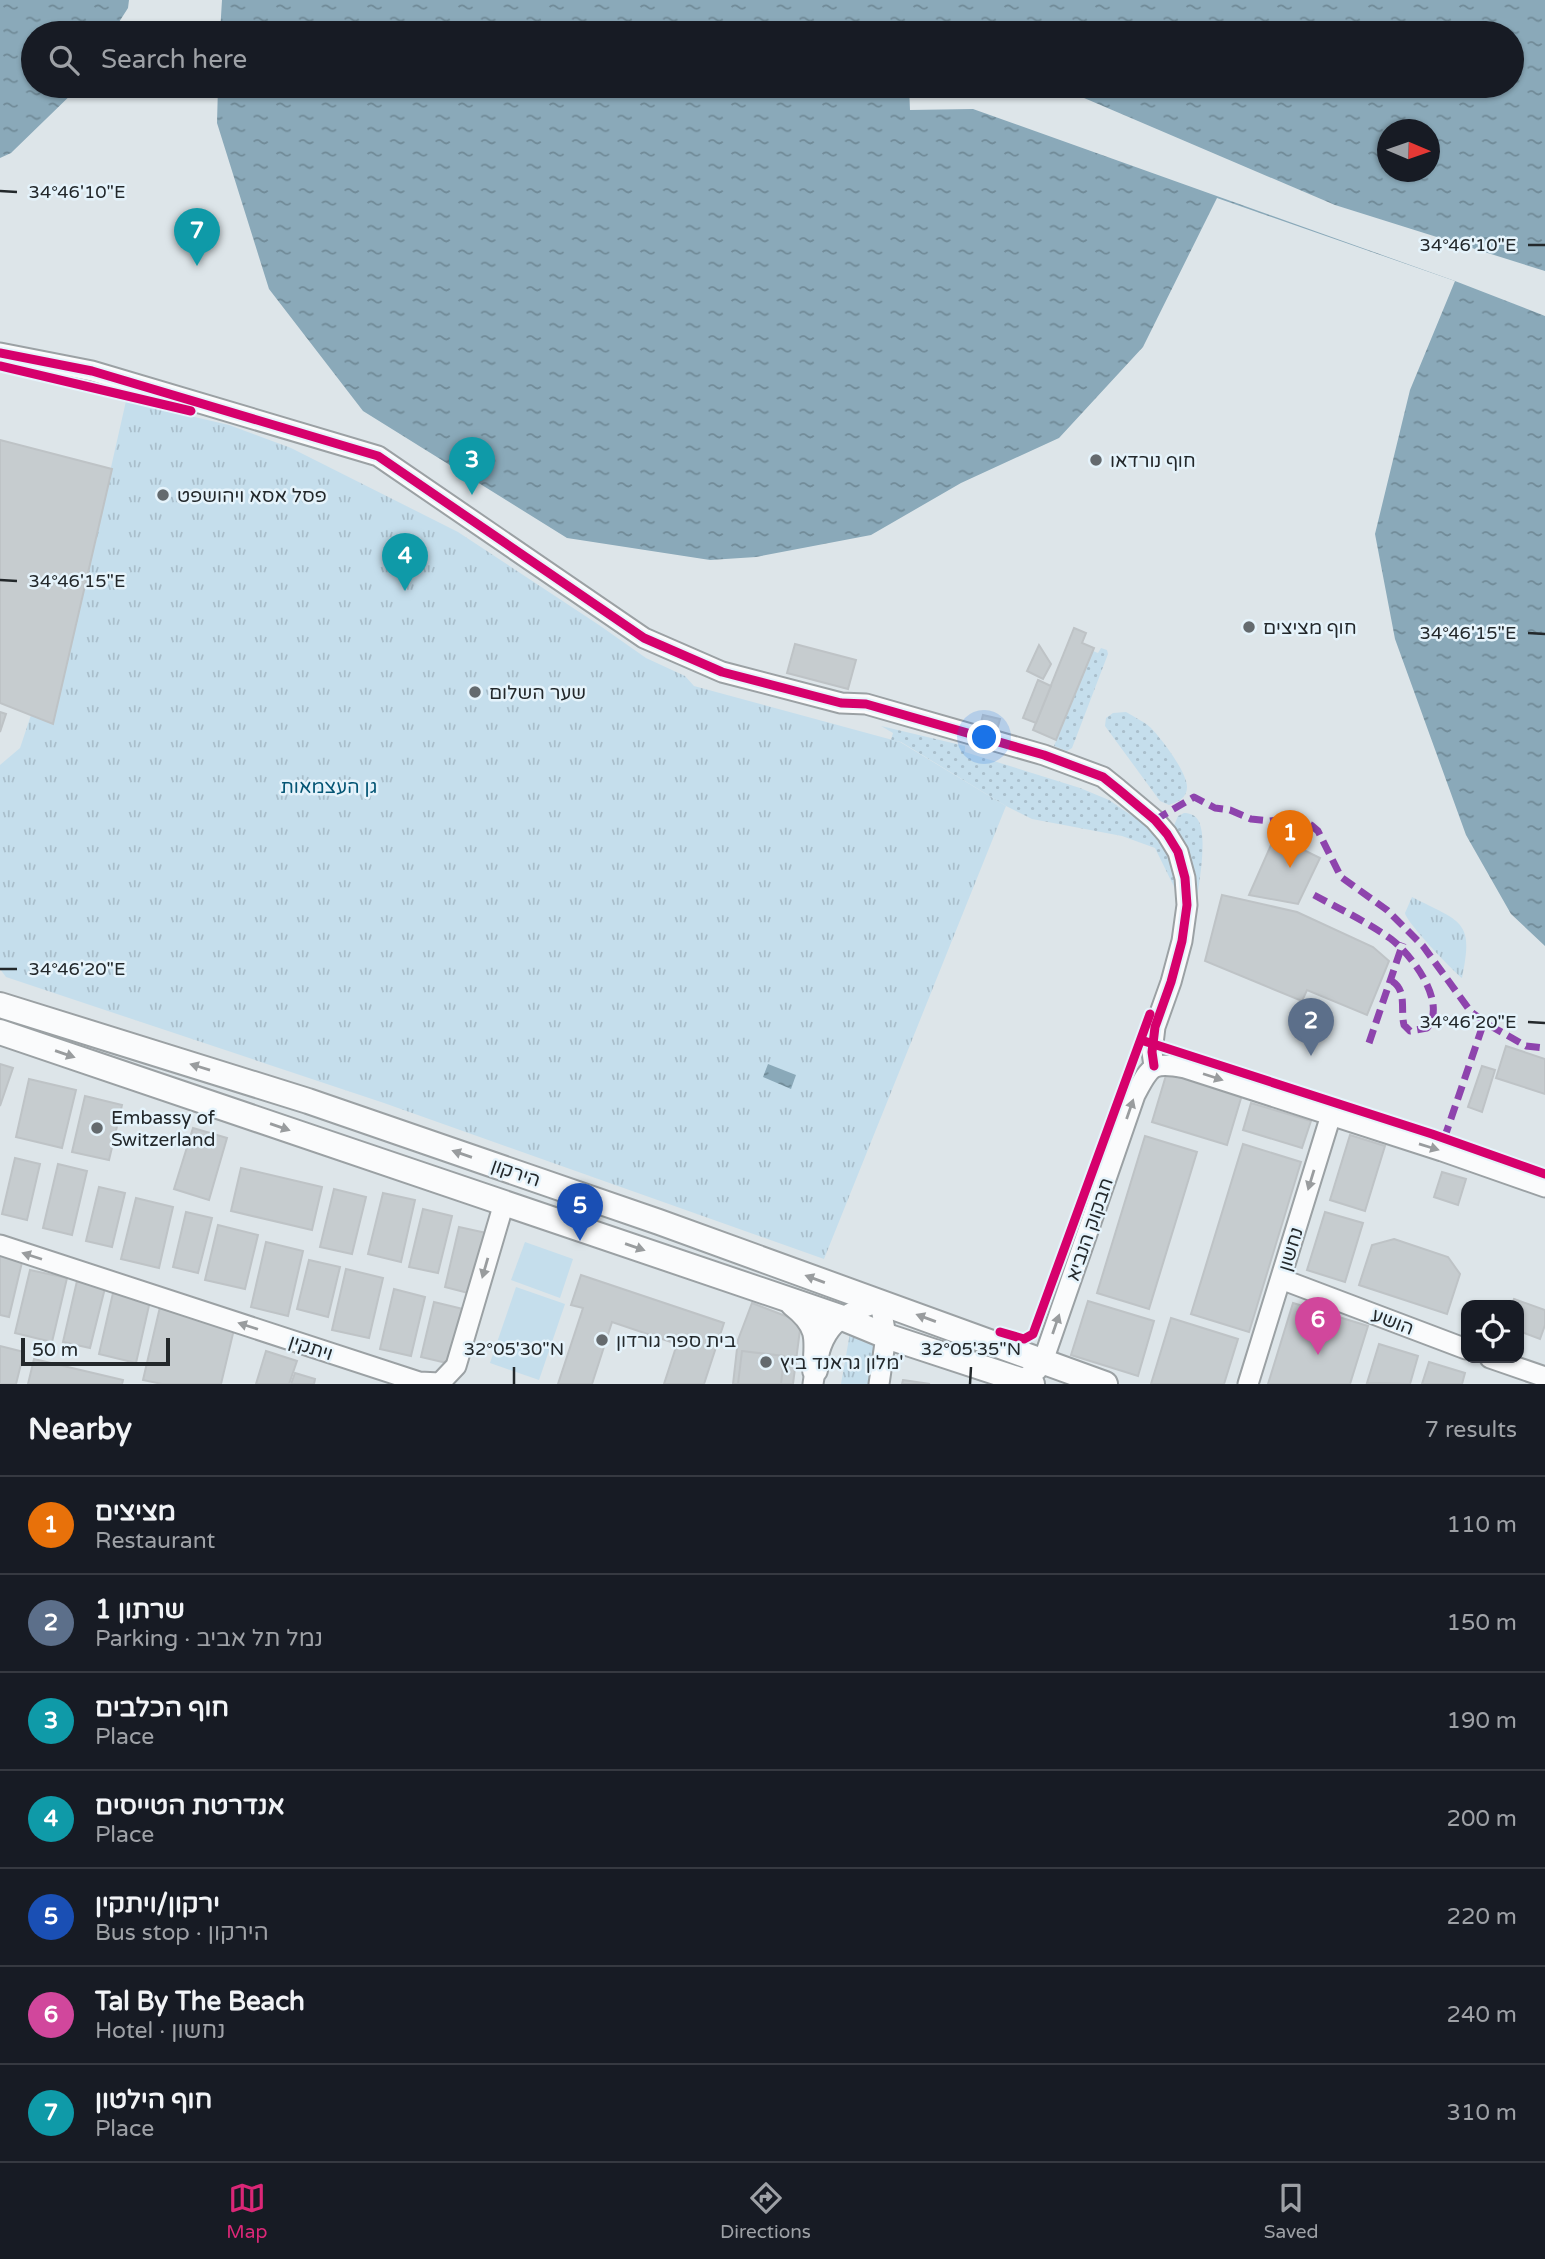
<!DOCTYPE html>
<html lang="en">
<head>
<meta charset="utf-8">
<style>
	body { margin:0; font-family:"Varela Round",Heebo,sans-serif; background:#20242c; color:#f1f3f6 }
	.controls { position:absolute; right:21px; bottom:21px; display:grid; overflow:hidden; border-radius:14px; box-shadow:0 2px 5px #0004 }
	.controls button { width:63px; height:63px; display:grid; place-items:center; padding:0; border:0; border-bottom:2px solid #363941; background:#171b24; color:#f1f3f6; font:35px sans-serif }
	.compass { position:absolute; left:1377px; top:119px; width:63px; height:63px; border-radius:50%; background:#171b24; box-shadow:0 2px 5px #0004; rotate:92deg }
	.scale { position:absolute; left:21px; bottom:18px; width:149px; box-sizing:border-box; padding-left:7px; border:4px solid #23282b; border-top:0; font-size:19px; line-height:24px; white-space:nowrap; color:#23282b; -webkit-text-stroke:5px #e5f3fb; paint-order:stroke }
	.you { position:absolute; left:985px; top:738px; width:24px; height:24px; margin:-18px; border:5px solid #fff; border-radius:50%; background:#1a73e8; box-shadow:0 0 0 10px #1a73e833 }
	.badge { display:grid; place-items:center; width:46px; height:46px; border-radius:50%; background:#db2777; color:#fff; font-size:23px; font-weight:700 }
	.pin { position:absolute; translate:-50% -58px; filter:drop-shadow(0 2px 4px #0008) }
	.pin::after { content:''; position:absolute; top:37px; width:24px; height:21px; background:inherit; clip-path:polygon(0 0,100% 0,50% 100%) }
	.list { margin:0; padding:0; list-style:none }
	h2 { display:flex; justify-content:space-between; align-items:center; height:91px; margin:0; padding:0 28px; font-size:30px }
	h2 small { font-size:23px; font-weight:400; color:#9ea1a6 }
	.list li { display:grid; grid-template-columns:46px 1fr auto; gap:21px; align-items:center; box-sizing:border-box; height:98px; padding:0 28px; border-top:2px solid #363941 }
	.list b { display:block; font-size:26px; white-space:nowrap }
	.list p { margin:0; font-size:23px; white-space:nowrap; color:#9ea1a6 }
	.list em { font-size:23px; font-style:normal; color:#9ea1a6 }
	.icon { flex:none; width:38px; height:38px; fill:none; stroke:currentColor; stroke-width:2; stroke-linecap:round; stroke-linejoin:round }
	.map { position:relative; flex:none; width:1545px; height:1384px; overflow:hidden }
	.search { position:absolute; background:#171b24; box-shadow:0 2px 5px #0004; left:21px; right:21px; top:21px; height:77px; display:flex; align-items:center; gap:18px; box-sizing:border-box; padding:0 24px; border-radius:38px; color:#9ea1a6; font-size:26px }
	.sheet { height:777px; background:#171b24 }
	nav { display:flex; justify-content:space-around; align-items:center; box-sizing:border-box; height:98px; border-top:2px solid #363941; background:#171b24; font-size:19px; color:#9ea1a6 }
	nav a { display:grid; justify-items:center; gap:4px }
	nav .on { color:#db2777 }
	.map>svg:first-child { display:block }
</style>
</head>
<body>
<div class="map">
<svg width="1545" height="1384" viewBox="0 0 1545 1384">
	<defs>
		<pattern id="grass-dots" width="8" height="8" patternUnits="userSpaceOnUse" patternTransform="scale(1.75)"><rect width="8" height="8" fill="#c5deec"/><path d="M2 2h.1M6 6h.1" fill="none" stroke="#a9becb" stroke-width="1.8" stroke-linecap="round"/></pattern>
		<pattern id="park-tufts" width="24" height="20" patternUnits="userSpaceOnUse" patternTransform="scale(1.75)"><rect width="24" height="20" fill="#c5deec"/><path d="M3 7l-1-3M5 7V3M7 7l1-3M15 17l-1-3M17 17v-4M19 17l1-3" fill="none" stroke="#a9becb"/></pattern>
		<pattern id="water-ripples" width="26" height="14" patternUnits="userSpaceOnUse" patternTransform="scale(1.75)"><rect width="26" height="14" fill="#8aa9b9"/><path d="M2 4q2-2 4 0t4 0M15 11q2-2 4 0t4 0" fill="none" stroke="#708a97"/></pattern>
	</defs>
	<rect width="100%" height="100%" fill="#dde5e9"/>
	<g fill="url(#grass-dots)">
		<path d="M1101 648 1107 650 1108 654 1072 748 1067 751 1054 746 1093 651 1098 653Z"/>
		<path d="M1126 712C1134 717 1143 721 1150 727 1161 738 1187 772 1187 787 1187 798 1178 802 1169 805L1160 801 1105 726 1106 718 1113 713Z"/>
		<path d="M881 726 965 746V752L1080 788 1109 800 1160 835 1166 844 1181 901 1155 848 1122 836 1032 819 1006 806 901 742 891 740 893 733Z"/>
		<path d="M1184 813C1190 813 1195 815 1198 820 1208 836 1199 885 1196 904L1173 828 1178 816Z"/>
	</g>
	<g fill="url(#park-tufts)">
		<path d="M126 401 229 425 291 448 458 532 599 625 646 658 685 676 694 686 900 742 1006 806 824 1259 384 1103 6 977 0 969V765L20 748 31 715 53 724Z"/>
		<path d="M1412 897C1460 922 1475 919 1462 978 1452 970 1406 922 1405 913Z"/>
		<path d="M850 1333 880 1340 872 1384H841Z"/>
	</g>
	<g fill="#c5deec">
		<path d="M525 1242 573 1259 560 1298 511 1280Z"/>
		<path d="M516 1287 565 1304 539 1380 490 1363Z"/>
	</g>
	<g fill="url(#water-ripples)" fill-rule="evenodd">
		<path d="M0 0H129L128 8 112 33H33V86H80L11 153 0 158Z"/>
		<path d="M222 0H1545V946L1511 914 1466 835 1395 639 1375 534 1410 390 1455 281 1217 198 1143 347 1059 438 961 483 871 535 756 557 710 560 567 538 363 411 269 289 217 123 218 86H1512V33H220ZM1388 130H1430V172H1388Z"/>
		<path d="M768 1064 796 1075 791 1089 763 1077Z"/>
	</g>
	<path fill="#dde5e9" d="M909 86H1056L1335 205 1545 271V316L1455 281 973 109 910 110Z"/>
	<g fill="#c6cccf" stroke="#bec3c6" stroke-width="2">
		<path d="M0 440 112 469 53 724 0 703Z"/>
		<path d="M1074 628 1086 633 1082 643 1094 648 1056 740 1033 730Z"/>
		<path d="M795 644 856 660 848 689 787 673Z"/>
		<path d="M1039 645 1051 664 1043 679 1027 671Z"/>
		<path d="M1038 680 1051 686 1036 723 1023 718Z"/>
		<path d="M0 712 6 714 0 732Z"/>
		<path d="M983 715 1000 719 997 730 980 726Z"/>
		<path d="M1275 836 1320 858 1298 904 1249 895Z"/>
		<path d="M1222 895 1297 912 1373 947 1389 961 1367 1015 1307 990 1302 1001 1205 961Z"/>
		<path d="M1506 1046 1545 1059V1094L1496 1078Z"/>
		<path d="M0 1064 13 1068 0 1106Z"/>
		<path d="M1482 1066 1495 1070 1482 1112 1468 1107Z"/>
		<path d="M1167 1072 1242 1095 1227 1145 1152 1122Z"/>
		<path d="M29 1079 76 1090 62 1148 16 1137Z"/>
		<path d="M85 1096 122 1105 109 1160 72 1152Z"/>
		<path d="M1251 1103 1311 1121 1302 1148 1243 1130Z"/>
		<path d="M193 1128 227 1138 209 1200 174 1189Z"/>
		<path d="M1350 1135 1385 1146 1365 1211 1330 1200Z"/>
		<path d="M1145 1136 1197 1152 1149 1309 1097 1293Z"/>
		<path d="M1243 1144 1301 1162 1249 1332 1191 1314Z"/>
		<path d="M15 1158 40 1164 27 1220 2 1214Z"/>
		<path d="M58 1164 87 1171 72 1235 43 1228Z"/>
		<path d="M241 1168 322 1187 312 1230 231 1211Z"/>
		<path d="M1442 1172 1466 1179 1458 1205 1434 1197Z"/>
		<path d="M99 1187 125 1193 112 1247 86 1241Z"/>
		<path d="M334 1189 366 1197 352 1254 320 1247Z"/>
		<path d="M383 1193 415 1200 401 1262 368 1254Z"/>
		<path d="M136 1198 173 1207 159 1268 121 1259Z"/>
		<path d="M423 1209 452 1216 438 1273 409 1267Z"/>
		<path d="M186 1212 212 1218 198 1273 173 1267Z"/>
		<path d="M1325 1212 1363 1223 1345 1282 1307 1270Z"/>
		<path d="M218 1225 258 1235 245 1289 205 1280Z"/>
		<path d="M459 1227 491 1234 476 1295 445 1287Z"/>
		<path d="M1394 1239 1448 1257 1460 1274 1447 1314 1359 1285 1372 1245Z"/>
		<path d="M266 1242 303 1251 288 1316 251 1307Z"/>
		<path d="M0 1252 23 1258 9 1317 0 1315Z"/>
		<path d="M309 1260 340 1267 328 1317 297 1309Z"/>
		<path d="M346 1269 383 1278 369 1338 332 1330Z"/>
		<path d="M30 1270 67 1278 52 1342 15 1333Z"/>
		<path d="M581 1275 724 1323 704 1384H664L677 1344 612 1322 592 1384H558L583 1308 571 1305Z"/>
		<path d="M77 1281 105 1288 90 1348 63 1342Z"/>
		<path d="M394 1289 425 1297 411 1356 380 1349Z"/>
		<path d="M113 1293 150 1301 136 1363 99 1354Z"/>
		<path d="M1514 1299 1545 1310V1325L1540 1339 1519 1331V1305H1512Z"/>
		<path d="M1088 1301 1154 1321 1138 1376 1071 1355Z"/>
		<path d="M434 1302 463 1309 451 1364 421 1357Z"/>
		<path d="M752 1303 801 1322 793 1384H733L738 1340Z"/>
		<path d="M1293 1303 1368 1326 1350 1384H1268Z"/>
		<path d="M160 1307 235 1325 221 1384H162L143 1380Z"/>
		<path d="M1171 1318 1238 1339 1224 1384H1151Z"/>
		<path d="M1379 1344 1418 1356 1410 1384 1367 1383Z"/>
		<path d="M0 1346 24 1352 16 1384H0Z"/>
		<path d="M266 1351 297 1361 289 1384H256Z"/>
		<path d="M742 1351 784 1356 781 1384H738Z"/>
		<path d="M34 1359 123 1380 122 1384H28Z"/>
		<path d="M1429 1362 1465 1373 1462 1384H1422Z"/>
		<path d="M295 1373 315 1379 314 1384H291Z"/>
		<path d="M903 1380 930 1384H902Z"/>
	</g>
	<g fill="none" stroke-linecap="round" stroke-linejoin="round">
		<defs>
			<g id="minor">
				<path d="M0 353 92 371 378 456 644 638 722 672 841 703 866 704 1044 755 1103 777 1118 789 1155 820 1167 834 1178 852 1185 878 1187 905 1182 941 1171 982 1155 1027 1152 1052 1154 1066"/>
				<path d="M0 1245 419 1382 440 1383 456 1366 504 1203"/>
				<path d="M1281 1279 1466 1349"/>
				<path d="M1490 1358 1545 1377"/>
				<path d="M1021 1380 1037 1370 1043 1361 1135 1095C1150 1067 1151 1061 1185 1068L1442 1151 1545 1187"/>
				<path d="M813 1384C820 1333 830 1316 880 1302L886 1336 879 1384"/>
				<path d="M1248 1384 1331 1115"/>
			</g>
			<g id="major">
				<path d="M0 1005 308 1101 659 1222 1105 1384"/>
				<path d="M0 1032 840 1317 886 1336 1032 1384"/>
				<path d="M793 1304C820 1325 818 1338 815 1370"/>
			</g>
		</defs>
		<use href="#minor" stroke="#9ba1a4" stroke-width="23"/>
		<use href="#major" stroke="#9ba1a4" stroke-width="28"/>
		<use href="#minor" stroke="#fafbfc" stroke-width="19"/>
		<use href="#major" stroke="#fafbfc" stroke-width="24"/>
		<g stroke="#8e44ad" stroke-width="7" stroke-dasharray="14 7" stroke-linecap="butt">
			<path d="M1155 820 1194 797 1215 808 1230 810 1251 819 1270 821 1294 818 1311 825 1318 831 1341 877 1387 910 1423 946 1471 1012 1489 1025 1526 1046 1545 1048"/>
			<path d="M1314 895C1340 909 1367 922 1391 939 1412 955 1448 1003 1427 1028L1410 1031 1404 1025C1400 1009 1408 989 1390 980"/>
			<path d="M1369 1043 1403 943"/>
			<path d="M1444 1139 1484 1022"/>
		</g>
		<defs>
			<g id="cycleway">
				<path d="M0 353 92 371 378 456 644 638 722 672 841 703 866 704 1044 755 1103 777 1118 789 1155 820 1167 834 1178 852 1185 878 1187 905 1182 941 1171 982 1155 1027 1152 1052 1154 1066"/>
				<path d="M0 366 191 411"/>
				<path d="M1144 1041 1432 1134 1545 1174"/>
				<path d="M1000 1332 1024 1339 1033 1334 1150 1014"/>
			</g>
		</defs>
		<use href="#cycleway" stroke="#e5f3fb" stroke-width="13"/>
		<use href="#cycleway" stroke="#d6006c" stroke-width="9"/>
	</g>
	<defs><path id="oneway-solid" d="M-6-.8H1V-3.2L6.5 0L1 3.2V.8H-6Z" transform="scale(1.75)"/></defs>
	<g fill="#999c9e">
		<use href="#oneway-solid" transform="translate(65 1054) rotate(19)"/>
		<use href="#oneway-solid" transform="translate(200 1067) rotate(-163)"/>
		<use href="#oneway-solid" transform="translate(1213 1077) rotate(18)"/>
		<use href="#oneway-solid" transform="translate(1130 1109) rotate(-71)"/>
		<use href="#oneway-solid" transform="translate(280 1127) rotate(19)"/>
		<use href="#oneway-solid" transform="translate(1429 1147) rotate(17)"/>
		<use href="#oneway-solid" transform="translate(462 1154) rotate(-161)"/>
		<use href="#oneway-solid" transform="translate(1311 1180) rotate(107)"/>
		<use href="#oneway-solid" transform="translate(635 1247) rotate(19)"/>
		<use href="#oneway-solid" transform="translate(32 1256) rotate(-162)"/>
		<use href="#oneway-solid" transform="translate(485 1268) rotate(106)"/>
		<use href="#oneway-solid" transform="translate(815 1279) rotate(-160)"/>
		<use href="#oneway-solid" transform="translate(926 1318) rotate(-160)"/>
		<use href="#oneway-solid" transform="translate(1056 1324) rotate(-71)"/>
		<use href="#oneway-solid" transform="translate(248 1326) rotate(-162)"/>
	</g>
	<path fill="none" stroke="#23282b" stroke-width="2.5" d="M0 191 17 192M1528 245H1545M0 580 17 581M1528 633 1545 634M0 969H17M1528 1022 1545 1023M514 1384V1367M970 1384 971 1367"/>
	<g fill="#646a6e" stroke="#e5f3fb" stroke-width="2.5">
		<circle cx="1096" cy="460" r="7"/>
		<circle cx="163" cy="495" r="7"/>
		<circle cx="1249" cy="627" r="7"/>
		<circle cx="475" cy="692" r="7"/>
		<circle cx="97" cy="1128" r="7"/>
		<circle cx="602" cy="1340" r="7"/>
		<circle cx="766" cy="1362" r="7"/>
	</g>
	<g text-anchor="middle" stroke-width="5" stroke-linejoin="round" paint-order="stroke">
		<g font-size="19" fill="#23282b" stroke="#e5f3fb" text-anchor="start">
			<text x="1110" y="467">חוף נורדאו</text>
			<text x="177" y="502">פסל אסא ויהושפט</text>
			<text x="1263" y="634">חוף מציצים</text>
			<text x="489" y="699">שער השלום</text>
			<text x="111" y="1124">Embassy of<tspan x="111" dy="22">Switzerland</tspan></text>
			<text x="616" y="1347">בית ספר גורדון</text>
			<text x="780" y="1369">מלון גראנד ביץ'</text>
		</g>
		<g font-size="19" fill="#045574" stroke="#e5f3fb">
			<text x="329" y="793">גן העצמאות</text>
		</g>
		<g font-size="19" fill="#23282b" stroke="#e5f3fb">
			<text transform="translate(516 1172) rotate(19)" y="7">הירקון</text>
			<text transform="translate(1089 1229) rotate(-71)" y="7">חבקוק הנביא</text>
			<text transform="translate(1290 1249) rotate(-73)" y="7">נחשון</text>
			<text transform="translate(1393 1321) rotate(21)" y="7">הושע</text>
			<text transform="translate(311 1347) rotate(18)" y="7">ויתקין</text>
		</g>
	</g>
	<g font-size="18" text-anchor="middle" fill="#23282b" stroke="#e5f3fb" stroke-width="5" stroke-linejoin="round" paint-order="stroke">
		<text x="77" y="198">34°46'10"E</text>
		<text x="1468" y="251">34°46'10"E</text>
		<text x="77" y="587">34°46'15"E</text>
		<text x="1468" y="639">34°46'15"E</text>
		<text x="77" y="975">34°46'20"E</text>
		<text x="1468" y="1028">34°46'20"E</text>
		<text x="514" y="1355">32°05'30"N</text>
		<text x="971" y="1355">32°05'35"N</text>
	</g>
</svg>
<div class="controls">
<button><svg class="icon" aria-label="locate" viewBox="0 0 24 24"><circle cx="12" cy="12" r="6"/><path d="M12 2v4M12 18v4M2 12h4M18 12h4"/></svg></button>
</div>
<svg class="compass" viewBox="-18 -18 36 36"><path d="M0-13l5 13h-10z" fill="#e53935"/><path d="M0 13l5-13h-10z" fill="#9ea1a6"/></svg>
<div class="scale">50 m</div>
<div class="you"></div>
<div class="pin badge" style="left:1290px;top:868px;background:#e8710a">1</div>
<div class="pin badge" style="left:1311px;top:1056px;background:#5c6f8a">2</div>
<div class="pin badge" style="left:472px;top:495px;background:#0f9aa8">3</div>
<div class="pin badge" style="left:405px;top:591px;background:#0f9aa8">4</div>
<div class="pin badge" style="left:580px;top:1241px;background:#1a4fb4">5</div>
<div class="pin badge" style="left:1318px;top:1355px;background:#d1479c">6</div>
<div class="pin badge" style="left:197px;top:266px;background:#0f9aa8">7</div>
<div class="search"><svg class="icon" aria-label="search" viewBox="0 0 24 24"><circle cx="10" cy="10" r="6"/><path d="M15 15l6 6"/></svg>Search here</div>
</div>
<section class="sheet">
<h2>Nearby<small>7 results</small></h2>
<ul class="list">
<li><span class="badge" style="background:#e8710a">1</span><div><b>מציצים</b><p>Restaurant</p></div><em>110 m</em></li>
<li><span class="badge" style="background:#5c6f8a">2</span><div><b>שרתון 1</b><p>Parking · נמל תל אביב</p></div><em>150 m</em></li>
<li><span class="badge" style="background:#0f9aa8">3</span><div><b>חוף הכלבים</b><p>Place</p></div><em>190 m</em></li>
<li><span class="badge" style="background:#0f9aa8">4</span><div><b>אנדרטת הטייסים</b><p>Place</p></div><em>200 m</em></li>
<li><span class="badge" style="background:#1a4fb4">5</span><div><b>ירקון/ויתקין</b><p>Bus stop · הירקון</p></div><em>220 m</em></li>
<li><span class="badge" style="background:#d1479c">6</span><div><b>Tal By The Beach</b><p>Hotel · נחשון</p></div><em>240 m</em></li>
<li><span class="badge" style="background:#0f9aa8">7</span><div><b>חוף הילטון</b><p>Place</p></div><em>310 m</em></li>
</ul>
</section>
<nav>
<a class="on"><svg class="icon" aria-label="map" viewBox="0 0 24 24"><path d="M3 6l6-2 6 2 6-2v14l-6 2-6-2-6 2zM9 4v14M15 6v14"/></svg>Map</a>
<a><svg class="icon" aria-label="directions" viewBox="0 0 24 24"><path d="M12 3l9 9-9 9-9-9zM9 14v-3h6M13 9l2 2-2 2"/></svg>Directions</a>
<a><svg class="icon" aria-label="saved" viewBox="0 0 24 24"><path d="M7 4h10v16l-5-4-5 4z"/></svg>Saved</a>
</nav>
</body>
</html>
